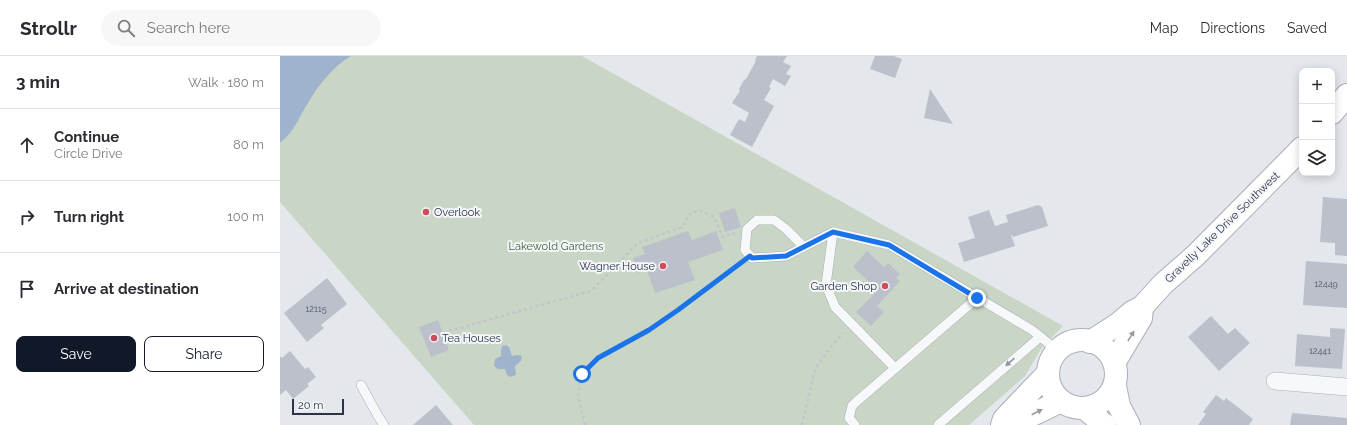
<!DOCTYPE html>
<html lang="en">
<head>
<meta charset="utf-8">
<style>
	body { margin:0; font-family:Raleway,sans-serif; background:#f7f7f7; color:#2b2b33 }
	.controls { position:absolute; right:12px; top:12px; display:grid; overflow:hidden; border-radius:8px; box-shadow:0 2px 10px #0003 }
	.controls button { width:36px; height:36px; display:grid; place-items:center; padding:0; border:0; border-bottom:1px solid #e1e1e2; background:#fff; color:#2b2b33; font:20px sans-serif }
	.scale { position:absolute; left:12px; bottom:10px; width:52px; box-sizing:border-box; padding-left:4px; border:2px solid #2b3445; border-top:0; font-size:11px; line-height:14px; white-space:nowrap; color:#2b3445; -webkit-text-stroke:3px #f4f6f9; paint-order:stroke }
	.stop { position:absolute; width:12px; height:12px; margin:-9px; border:3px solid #1a73e8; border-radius:50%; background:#fff }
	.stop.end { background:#1a73e8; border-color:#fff; box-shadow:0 1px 4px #0008 }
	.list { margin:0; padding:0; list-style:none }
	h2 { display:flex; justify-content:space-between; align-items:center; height:52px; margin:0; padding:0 16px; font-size:17px }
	h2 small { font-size:13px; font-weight:400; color:#7c7c81 }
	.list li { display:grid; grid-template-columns:26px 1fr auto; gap:12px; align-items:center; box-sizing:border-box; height:72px; padding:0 16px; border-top:1px solid #e1e1e2 }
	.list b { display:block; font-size:15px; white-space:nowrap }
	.list p { margin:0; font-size:13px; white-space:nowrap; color:#7c7c81 }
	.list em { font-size:13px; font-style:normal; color:#7c7c81 }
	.actions { display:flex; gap:8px; padding:12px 16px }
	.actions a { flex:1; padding:9px 0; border:1px solid #111827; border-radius:8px; text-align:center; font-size:14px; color:#111827 }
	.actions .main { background:#111827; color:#fff }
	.icon { flex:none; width:22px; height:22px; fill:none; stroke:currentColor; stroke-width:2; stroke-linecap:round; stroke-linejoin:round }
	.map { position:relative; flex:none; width:1067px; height:369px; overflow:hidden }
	header { display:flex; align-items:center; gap:24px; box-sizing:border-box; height:56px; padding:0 20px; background:#fff; border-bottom:1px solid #e1e1e2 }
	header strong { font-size:19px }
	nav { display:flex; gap:22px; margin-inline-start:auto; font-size:14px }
	.search { width:280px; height:36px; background:#f7f7f7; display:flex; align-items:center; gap:10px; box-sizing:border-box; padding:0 14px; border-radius:22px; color:#7c7c81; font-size:15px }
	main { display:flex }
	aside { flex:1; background:#fff }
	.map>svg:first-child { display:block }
</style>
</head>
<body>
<header>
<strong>Strollr</strong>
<div class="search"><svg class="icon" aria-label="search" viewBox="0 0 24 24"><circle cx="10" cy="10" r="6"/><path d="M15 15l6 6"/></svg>Search here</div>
<nav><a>Map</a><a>Directions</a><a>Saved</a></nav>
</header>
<main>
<aside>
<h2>3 min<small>Walk · 180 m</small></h2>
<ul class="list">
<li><svg class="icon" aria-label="ahead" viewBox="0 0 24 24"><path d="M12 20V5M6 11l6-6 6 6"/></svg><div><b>Continue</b><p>Circle Drive</p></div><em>80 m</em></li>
<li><svg class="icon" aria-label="right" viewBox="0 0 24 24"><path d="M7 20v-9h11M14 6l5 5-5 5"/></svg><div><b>Turn right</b></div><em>100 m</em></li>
<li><svg class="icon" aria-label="arrive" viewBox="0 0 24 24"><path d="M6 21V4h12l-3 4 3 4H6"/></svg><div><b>Arrive at destination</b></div></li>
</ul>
<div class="actions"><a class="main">Save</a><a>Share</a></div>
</aside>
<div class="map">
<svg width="1067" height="369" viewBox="0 0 1067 369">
	<rect width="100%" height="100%" fill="#e4e7ec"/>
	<path fill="#c9d6c5" d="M71 0H302L783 270 761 293 745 320 689 369H194L0 146V87C17 73 22 54 34 36 44 21 57 10 71 0Z"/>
	<g fill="#9fb4cc">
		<path d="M0 0H71C52 12 39 28 28 47 18 63 15 75 0 87Z"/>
		<path d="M226 289 229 291 232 300 238 299 242 300 241 305 235 310 236 319 230 321 227 319 225 313H218L214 310 215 303 221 300V295L222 290Z"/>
	</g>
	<g fill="#bbc0ca">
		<path d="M477 0H507L503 6 511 10 506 18 511 20 505 30 493 23 489 31 491 32 484 44 494 50 472 91 450 79 459 63 465 66 469 57 452 47 460 35 459 33 464 24 466 23 476 5 475 4Z"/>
		<path d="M595 0H614L622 3 615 22 590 13Z"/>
		<path d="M650 33 673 68 644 62Z"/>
		<path d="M1043 141 1067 143V200L1055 199V187L1040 186Z"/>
		<path d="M758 149 762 151 768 170 733 181 732 179H731L735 190 684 206 678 187 695 182 688 161 709 154 715 170 728 166 726 159Z"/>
		<path d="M455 152 461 171 445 176 439 157Z"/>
		<path d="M408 175 412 184 436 175 443 194 408 206 415 224 375 237 367 214 358 217 353 202 365 198 362 191Z"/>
		<path d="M587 195 604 211 608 207 620 218 616 222 620 225 597 250 604 256 591 270 576 256 598 234 573 211Z"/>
		<path d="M1026 205 1067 208V252L1023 249Z"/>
		<path d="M47 222 67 248 41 269 44 272 27 286 4 257Z"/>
		<path d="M931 260 948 278 955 272 970 287 939 315 908 281Z"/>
		<path d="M158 264 169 294 151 301 139 271Z"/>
		<path d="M1050 272 1065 273 1062 313 1015 310 1017 278 1050 281Z"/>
		<path d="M10 295 25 313 28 311 36 321 27 328 29 330 13 343 6 334 0 339V300L2 302Z"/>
		<path d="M936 339 944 345 946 342 973 363 969 369H918L926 358 923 356Z"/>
		<path d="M156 349 173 369H133Z"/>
		<path d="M1012 357 1067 362V369H1010Z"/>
	</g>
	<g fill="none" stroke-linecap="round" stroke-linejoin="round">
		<defs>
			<g id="lane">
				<path d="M553 176 546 229 555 251 615 312"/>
				<path d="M524 191 506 173 494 164H477L467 173 465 194 472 202 506 200 553 176 609 189 752 274 778 295"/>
				<path d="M81 329 98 360 104 369"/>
				<path d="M575 369 569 362 572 350 576 346 697 242"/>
				<path d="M658 369 760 281"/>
			</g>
			<path id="street" d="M995 325 1067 331"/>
			<g id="secondary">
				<path d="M1052 57 1067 39"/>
				<circle cx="802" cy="318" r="34"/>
				<path d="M810 286 838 268 852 256 862 251 883 228 916 199 1022 92"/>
				<path d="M834 307 861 262 862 251"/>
				<path d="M835 330 839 350 849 369"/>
				<path d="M804 352 825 369"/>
				<path d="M722 369 724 363 767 318"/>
				<path d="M734 369 748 361 781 345"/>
			</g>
		</defs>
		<use href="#lane" stroke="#a9aeb7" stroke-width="10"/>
		<use href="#street" stroke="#a9aeb7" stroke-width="18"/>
		<use href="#secondary" stroke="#a9aeb7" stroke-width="24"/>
		<g stroke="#c2c5cb" stroke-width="2.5" stroke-dasharray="3 3" stroke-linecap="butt">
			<path d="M169 275 311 235 358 187 403 171 406 163 412 156 421 155 434 161 443 181 455 177"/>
			<path d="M305 369 298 340 302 318 318 302 369 274 398 254 460 207"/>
			<path d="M522 369 535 313 549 293 563 277"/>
		</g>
		<use href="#lane" stroke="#f7f8fa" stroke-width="9"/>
		<use href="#street" stroke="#f7f8fa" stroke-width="17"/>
		<use href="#secondary" stroke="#fff" stroke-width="22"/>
	</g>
	<defs><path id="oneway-solid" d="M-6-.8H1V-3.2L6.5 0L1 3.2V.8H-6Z"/></defs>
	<g fill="#959aa2">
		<use href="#oneway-solid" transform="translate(851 280) rotate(-59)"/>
		<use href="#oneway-solid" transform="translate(757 356) rotate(-27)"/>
	</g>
	<use fill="#9196a0" href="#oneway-solid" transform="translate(730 306) rotate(139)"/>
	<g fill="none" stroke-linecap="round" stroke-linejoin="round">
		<path stroke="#1a73e8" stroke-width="5" d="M302 318 318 302 369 274 398 254 470 200 472 202 506 200 553 176 609 189 697 242"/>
	</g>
	<g fill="#d1495b" stroke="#f4f6f9" stroke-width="1.5">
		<circle cx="146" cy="156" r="4"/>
		<circle cx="383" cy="210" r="4"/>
		<circle cx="605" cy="230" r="4"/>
		<circle cx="154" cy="282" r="4"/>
	</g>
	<g text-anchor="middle" stroke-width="4" stroke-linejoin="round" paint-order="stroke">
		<g font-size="9" fill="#4f5766">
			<text x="1046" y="231">12449</text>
			<text x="36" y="256">12115</text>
			<text x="1040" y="298">12441</text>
		</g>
		<g font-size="11" fill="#2b3445" stroke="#f4f6f9" text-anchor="start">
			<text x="154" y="160">Overlook</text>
			<text x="375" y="214" text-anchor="end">Wagner House</text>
			<text x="597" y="234" text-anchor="end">Garden Shop</text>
			<text x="162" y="286">Tea Houses</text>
		</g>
		<g font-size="11" fill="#2b3445" stroke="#f4f6f9">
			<text transform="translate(942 171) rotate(-44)" y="4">Gravelly Lake Drive Southwest</text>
		</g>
		<g font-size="11" fill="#3f6138" stroke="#f4f6f9">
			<text x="276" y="194">Lakewold Gardens</text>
		</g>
	</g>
</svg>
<div class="controls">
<button>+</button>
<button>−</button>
<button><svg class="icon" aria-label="layers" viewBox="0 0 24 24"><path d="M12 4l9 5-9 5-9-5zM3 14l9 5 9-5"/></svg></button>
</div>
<div class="scale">20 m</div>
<div class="stop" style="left:302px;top:318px"></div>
<div class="stop end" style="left:697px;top:242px"></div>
</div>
</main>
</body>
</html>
